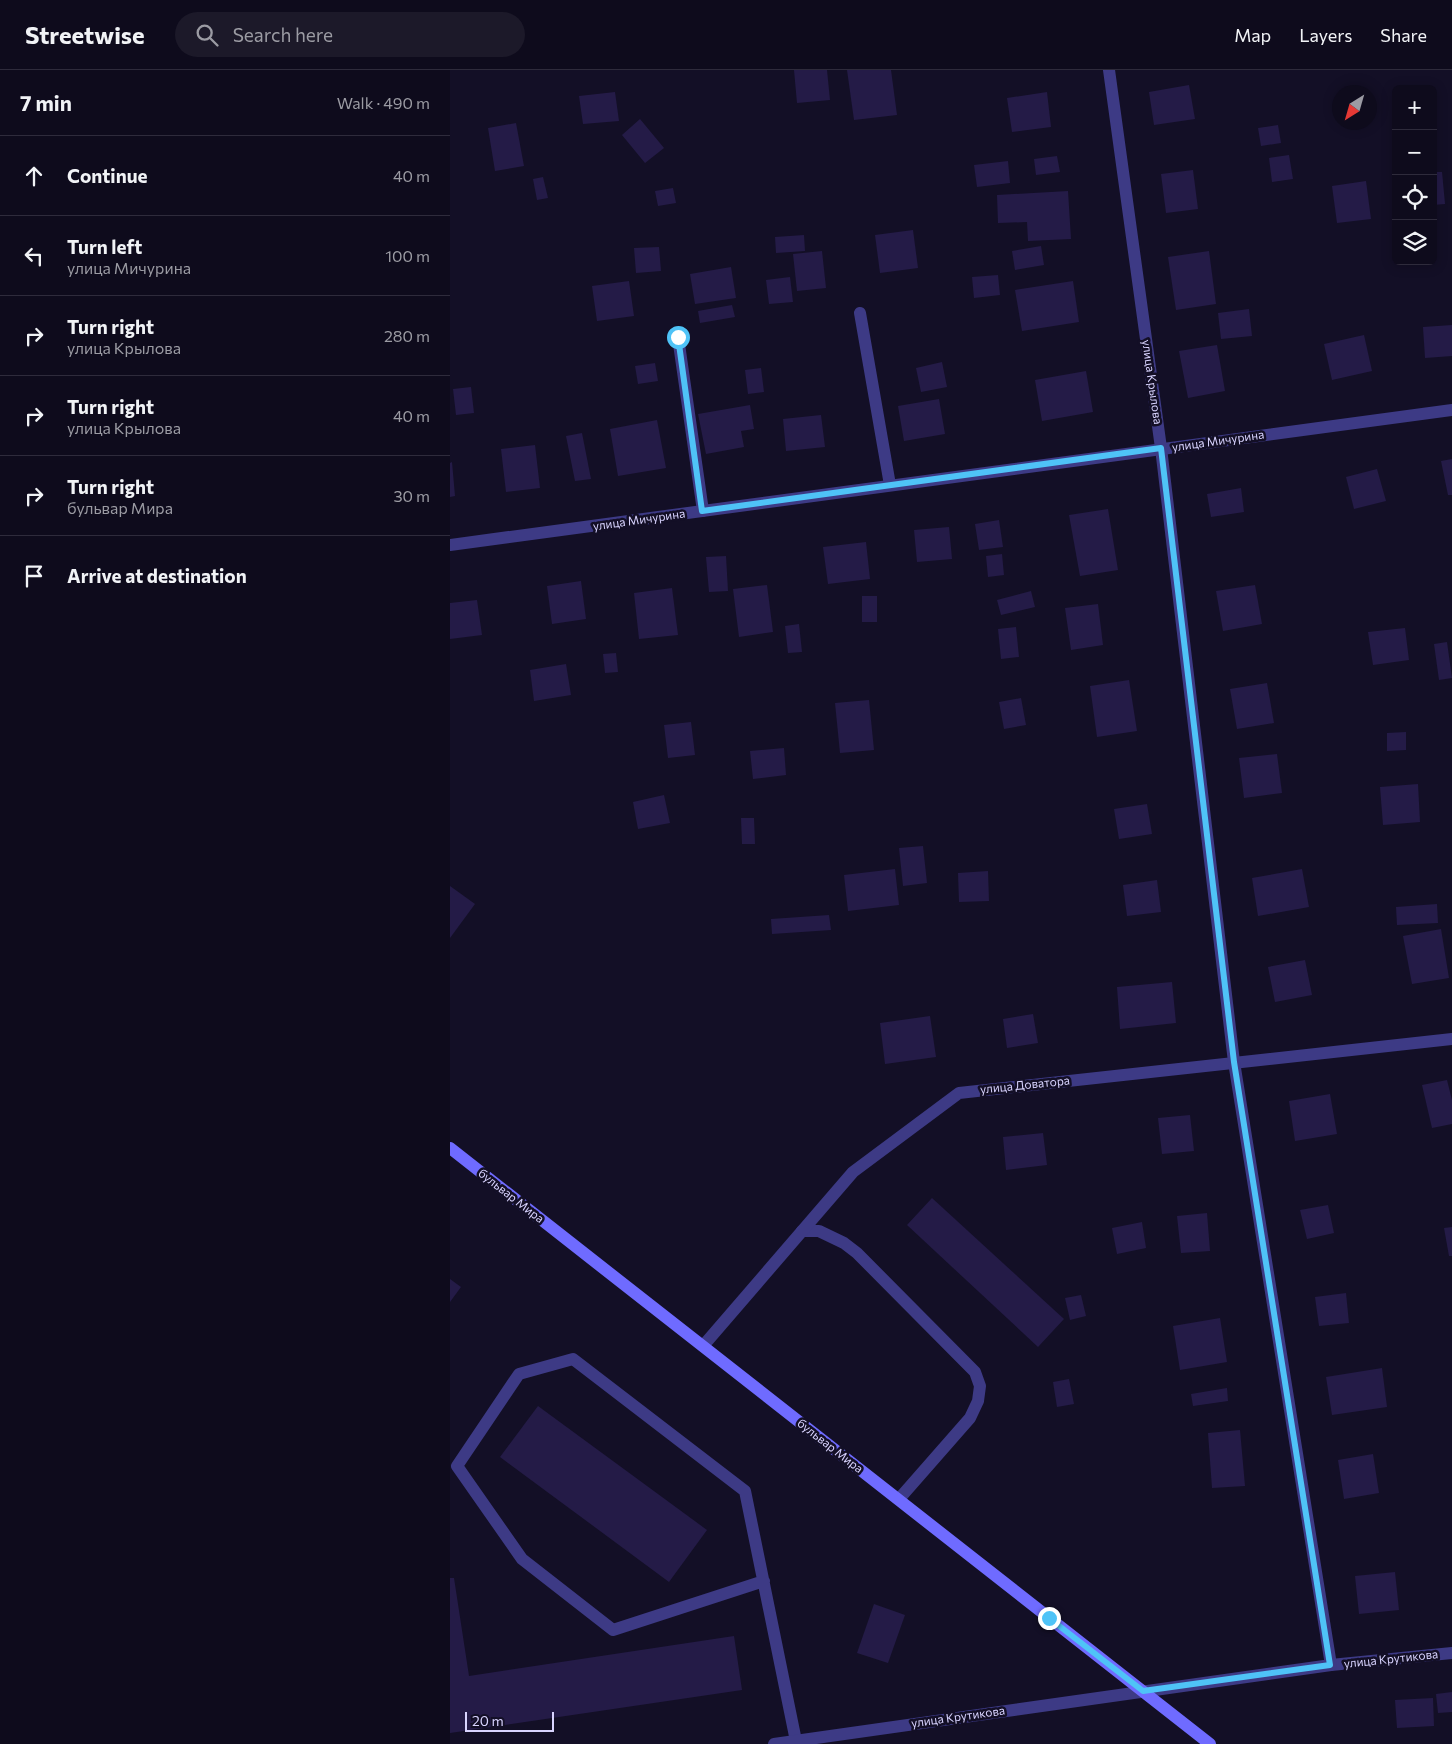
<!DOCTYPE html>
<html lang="en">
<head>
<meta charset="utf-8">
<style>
	body { margin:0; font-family:Commissioner,sans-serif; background:#1c1929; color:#f1f3f6 }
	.controls { position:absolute; right:15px; top:15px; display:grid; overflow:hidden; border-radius:8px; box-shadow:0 2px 12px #0003 }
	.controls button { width:45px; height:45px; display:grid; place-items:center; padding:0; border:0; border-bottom:1px solid #2e2b3b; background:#0e0b1c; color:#f1f3f6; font:25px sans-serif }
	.compass { position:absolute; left:882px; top:15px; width:45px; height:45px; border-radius:50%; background:#0e0b1c; box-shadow:0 2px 12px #0003; rotate:217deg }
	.scale { position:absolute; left:15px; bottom:12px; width:89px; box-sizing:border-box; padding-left:5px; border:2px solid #d9d4ff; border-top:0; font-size:14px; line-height:18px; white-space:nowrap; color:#d9d4ff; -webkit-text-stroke:4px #130f26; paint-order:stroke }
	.stop { position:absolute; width:15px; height:15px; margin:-11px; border:4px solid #4fc3f7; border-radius:50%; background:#fff }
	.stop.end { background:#4fc3f7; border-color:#fff; box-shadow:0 1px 5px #0008 }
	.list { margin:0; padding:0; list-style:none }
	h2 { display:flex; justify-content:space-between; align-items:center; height:65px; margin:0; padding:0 20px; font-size:21px }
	h2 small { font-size:16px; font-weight:400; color:#9b9ba3 }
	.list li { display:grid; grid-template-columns:32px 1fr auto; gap:15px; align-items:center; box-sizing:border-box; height:80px; padding:0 20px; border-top:1px solid #2e2b3b }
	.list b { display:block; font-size:19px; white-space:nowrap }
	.list p { margin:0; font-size:16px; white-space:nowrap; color:#9b9ba3 }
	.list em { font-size:16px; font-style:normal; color:#9b9ba3 }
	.icon { flex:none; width:28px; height:28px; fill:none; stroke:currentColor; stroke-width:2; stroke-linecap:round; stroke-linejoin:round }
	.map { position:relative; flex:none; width:1002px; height:1674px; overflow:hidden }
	header { display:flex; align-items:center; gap:30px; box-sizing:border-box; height:70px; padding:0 25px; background:#0e0b1c; border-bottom:1px solid #2e2b3b }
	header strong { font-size:24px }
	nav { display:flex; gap:28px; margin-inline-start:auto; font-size:18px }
	.search { width:350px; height:45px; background:#1c1929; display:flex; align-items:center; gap:12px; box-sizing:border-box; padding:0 18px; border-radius:28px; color:#9b9ba3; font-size:19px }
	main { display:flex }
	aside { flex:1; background:#0e0b1c }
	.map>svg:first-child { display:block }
</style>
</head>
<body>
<header>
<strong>Streetwise</strong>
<div class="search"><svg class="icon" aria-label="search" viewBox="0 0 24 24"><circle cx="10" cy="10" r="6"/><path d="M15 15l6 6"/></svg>Search here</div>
<nav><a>Map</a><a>Layers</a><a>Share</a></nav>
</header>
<main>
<aside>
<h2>7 min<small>Walk · 490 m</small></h2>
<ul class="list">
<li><svg class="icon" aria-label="ahead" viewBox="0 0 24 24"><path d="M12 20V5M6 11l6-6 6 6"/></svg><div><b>Continue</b></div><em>40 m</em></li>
<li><svg class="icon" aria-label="left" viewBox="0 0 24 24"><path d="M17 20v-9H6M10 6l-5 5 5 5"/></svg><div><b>Turn left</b><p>улица Мичурина</p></div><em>100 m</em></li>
<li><svg class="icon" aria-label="right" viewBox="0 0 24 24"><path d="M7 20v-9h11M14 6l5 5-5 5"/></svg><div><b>Turn right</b><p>улица Крылова</p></div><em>280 m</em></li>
<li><svg class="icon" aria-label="right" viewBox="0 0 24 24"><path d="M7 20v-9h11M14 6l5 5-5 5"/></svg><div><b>Turn right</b><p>улица Крылова</p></div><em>40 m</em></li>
<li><svg class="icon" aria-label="right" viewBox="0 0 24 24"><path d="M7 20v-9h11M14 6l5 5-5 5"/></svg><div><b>Turn right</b><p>бульвар Мира</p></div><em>30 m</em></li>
<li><svg class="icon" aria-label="arrive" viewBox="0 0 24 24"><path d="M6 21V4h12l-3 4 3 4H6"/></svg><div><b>Arrive at destination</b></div></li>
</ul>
</aside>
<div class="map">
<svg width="1002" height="1674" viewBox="0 0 1002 1674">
	<rect width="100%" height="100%" fill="#130f26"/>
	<g fill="#241b47">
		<path d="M344 0H377L380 30 347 33Z"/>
		<path d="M397 0H441L447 45 404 50Z"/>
		<path d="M739 15 745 49 704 55 699 22Z"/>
		<path d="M165 22 169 51 133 54 129 26Z"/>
		<path d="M597 22 601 57 562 62 557 28Z"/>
		<path d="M190 49 214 78 195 93 172 65Z"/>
		<path d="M66 53 74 96 45 101 38 58Z"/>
		<path d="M828 55 831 73 811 76 808 58Z"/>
		<path d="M839 85 843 109 822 112 819 88Z"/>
		<path d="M607 86 610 102 586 105 584 89Z"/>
		<path d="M558 91 560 113 527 117 524 95Z"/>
		<path d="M743 100 748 139 716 143 711 104Z"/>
		<path d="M983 102H992L995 134 983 135Z"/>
		<path d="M93 107 98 128 87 130 83 109Z"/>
		<path d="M916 111 921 149 887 153 882 116Z"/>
		<path d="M223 118 226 133 208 136 205 121Z"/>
		<path d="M618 121 621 169 578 171 577 152 548 153 547 125Z"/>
		<path d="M463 160 468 198 430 203 425 165Z"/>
		<path d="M354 165 355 181 326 183 325 167Z"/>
		<path d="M591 176 594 195 565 200 562 181Z"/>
		<path d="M209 177 211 201 186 203 184 178Z"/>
		<path d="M372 181 376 218 347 221 343 184Z"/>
		<path d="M759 181 766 234 726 240 718 187Z"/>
		<path d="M281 197 286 228 245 234 240 204Z"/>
		<path d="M548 205 550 225 524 228 522 207Z"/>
		<path d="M340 207 343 232 319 234 316 210Z"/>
		<path d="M179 211 184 246 147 251 142 216Z"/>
		<path d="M623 211 629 252 572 261 565 220Z"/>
		<path d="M282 235 285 247 250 253 248 241Z"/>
		<path d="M799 239 802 266 771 269 768 243Z"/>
		<path d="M1002 255V286L975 288 973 257Z"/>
		<path d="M914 265 922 301 882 310 874 274Z"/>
		<path d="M767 275 775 321 738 328 729 281Z"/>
		<path d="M492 292 497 317 471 322 466 298Z"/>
		<path d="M205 293 208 311 188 314 185 296Z"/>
		<path d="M311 298 314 322 298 324 295 300Z"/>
		<path d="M636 301 643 342 592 351 585 310Z"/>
		<path d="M21 317 24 343 6 345 3 319Z"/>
		<path d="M489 329 495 364 454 371 448 336Z"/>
		<path d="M300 335 304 359 291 361 294 377 256 384 248 344Z"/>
		<path d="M371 345 375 377 336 381 333 349Z"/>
		<path d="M207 350 216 398 168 406 160 359Z"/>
		<path d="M132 363 141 409 125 411 116 366Z"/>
		<path d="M85 375 90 418 56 422 51 379Z"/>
		<path d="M1002 389V425H998L991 391Z"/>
		<path d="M2 392 5 426 0 427V393Z"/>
		<path d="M927 399 936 431 904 439 896 407Z"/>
		<path d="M791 418 794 442 761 447 757 424Z"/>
		<path d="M658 439 668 500 630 506 619 445Z"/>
		<path d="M549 450 553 477 529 480 525 454Z"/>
		<path d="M499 457 502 489 467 492 464 460Z"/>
		<path d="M416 472 420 509 378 514 373 477Z"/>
		<path d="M552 484 554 505 538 507 536 486Z"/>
		<path d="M276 486 278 521 259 522 256 487Z"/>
		<path d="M131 511 136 549 102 554 97 516Z"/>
		<path d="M317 515 323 562 289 567 283 519Z"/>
		<path d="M805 515 812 554 773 561 766 521Z"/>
		<path d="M222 518 228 565 189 569 184 523Z"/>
		<path d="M581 521 585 537 551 545 547 530Z"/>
		<rect x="412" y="526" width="15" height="26"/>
		<path d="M27 530 32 565 0 569V533Z"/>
		<path d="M648 534 653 575 621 580 615 538Z"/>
		<path d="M349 554 352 582 338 583 335 556Z"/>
		<path d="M566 557 569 587 551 589 548 559Z"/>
		<path d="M955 558 959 590 923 595 918 562Z"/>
		<path d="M997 572 1002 608 989 610 984 574Z"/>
		<path d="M166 583 168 602 155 603 153 584Z"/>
		<path d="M116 594 121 625 84 631 80 600Z"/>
		<path d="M679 610 687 661 647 667 640 616Z"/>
		<path d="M817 613 824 653 787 659 780 619Z"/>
		<path d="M571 628 576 655 554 659 549 632Z"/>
		<path d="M419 630 424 680 390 683 385 633Z"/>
		<path d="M241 652 245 685 218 688 214 655Z"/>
		<path d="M956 662V680L937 681V663Z"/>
		<path d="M334 678 336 705 303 709 300 681Z"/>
		<path d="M827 684 832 723 794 728 789 688Z"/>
		<path d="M968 714 970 752 933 755 930 717Z"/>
		<path d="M214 725 220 753 188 759 183 732Z"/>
		<path d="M697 734 702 764 669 769 664 739Z"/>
		<path d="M291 748H304L305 774H292Z"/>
		<path d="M473 776 477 813 453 816 449 778Z"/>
		<path d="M445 799 449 835 398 841 394 805Z"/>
		<path d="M852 799 859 837 808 846 802 808Z"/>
		<path d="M538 801 539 831 509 832 508 803Z"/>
		<path d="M707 810 711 842 677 846 673 815Z"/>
		<path d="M0 816 25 834 0 868Z"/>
		<path d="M987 834 988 853 947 855 946 837Z"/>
		<path d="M379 845 381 860 322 864 321 849Z"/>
		<path d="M991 859 999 908 962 914 953 866Z"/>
		<path d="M855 890 862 925 825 932 818 897Z"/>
		<path d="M722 912 726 953 670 959 667 917Z"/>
		<path d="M583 944 588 973 557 978 553 949Z"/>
		<path d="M480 946 486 987 435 994 430 953Z"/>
		<path d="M997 1010 1002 1030V1054L982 1058 972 1015Z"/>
		<path d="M880 1024 887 1064 845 1071 839 1031Z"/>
		<path d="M740 1045 744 1081 712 1084 708 1048Z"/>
		<path d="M593 1063 597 1095 556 1100 553 1067Z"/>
		<path d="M482 1128 614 1249 588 1277 457 1155Z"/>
		<path d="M878 1135 884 1163 857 1169 850 1140Z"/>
		<path d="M757 1143 760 1181 731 1183 727 1146Z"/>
		<path d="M692 1152 696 1178 667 1184 662 1158Z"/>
		<path d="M1002 1157V1186H999L994 1158Z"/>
		<path d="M0 1209 11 1217 0 1232Z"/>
		<path d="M896 1223 899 1253 869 1256 865 1227Z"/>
		<path d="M631 1225 636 1246 620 1250 615 1228Z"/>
		<path d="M770 1248 777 1292 730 1300 723 1256Z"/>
		<path d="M932 1298 937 1337 882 1345 876 1307Z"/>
		<path d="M619 1309 624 1334 607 1337 603 1312Z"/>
		<path d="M777 1318 778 1331 743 1336 741 1324Z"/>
		<path d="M88 1336 257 1460 219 1512 50 1387Z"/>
		<path d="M790 1360 795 1416 762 1418 758 1363Z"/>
		<path d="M923 1384 929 1423 894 1429 888 1390Z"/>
		<path d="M945 1502 949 1540 909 1544 905 1506Z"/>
		<path d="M0 1508H4L19 1606 284 1566 292 1620 0 1663Z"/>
		<path d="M424 1534 455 1545 438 1593 407 1583Z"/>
		<path d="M1002 1622V1642L988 1643 986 1624Z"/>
		<path d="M983 1628 984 1656 947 1658 945 1630Z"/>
	</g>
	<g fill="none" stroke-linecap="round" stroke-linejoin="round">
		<g stroke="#3d3a85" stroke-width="12">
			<path d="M410 243 440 415"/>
			<path d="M228 267 253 441"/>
			<path d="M352 1161H369L394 1173 407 1183 525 1302 530 1316 528 1331 520 1348 449 1429"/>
			<path d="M314 1511 163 1560 72 1489 7 1396 69 1304 123 1289 295 1421 346 1671"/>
		</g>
		<g stroke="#3d3a85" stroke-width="12">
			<path d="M0 475 1002 340"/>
			<path d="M253 1276 403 1102 509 1023 1002 969"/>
			<path d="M881 1595 1002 1583"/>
			<path d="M324 1674 881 1595 784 992 711 378 659 0"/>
		</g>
		<path stroke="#6f6bff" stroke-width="12" d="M0 1078 760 1674"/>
	</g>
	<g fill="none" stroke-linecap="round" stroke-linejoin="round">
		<path stroke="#4fc3f7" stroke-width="6" d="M228 267 252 441 711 378 784 992 880 1595 693 1621 599 1548"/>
	</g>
	<g text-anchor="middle" stroke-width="5" stroke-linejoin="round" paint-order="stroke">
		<g font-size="12" fill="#d9d4ff" stroke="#130f26">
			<text transform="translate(702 312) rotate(82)" y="4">улица Крылова</text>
			<text transform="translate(768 371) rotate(-8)" y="4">улица Мичурина</text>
			<text transform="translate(189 450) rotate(-8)" y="4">улица Мичурина</text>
			<text transform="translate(575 1015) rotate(-6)" y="4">улица Доватора</text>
			<text transform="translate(61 1126) rotate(38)" y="4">бульвар Мира</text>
			<text transform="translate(380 1376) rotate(38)" y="4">бульвар Мира</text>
			<text transform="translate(941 1589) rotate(-6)" y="4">улица Крутикова</text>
			<text transform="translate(508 1647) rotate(-8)" y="4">улица Крутикова</text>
		</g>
	</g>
</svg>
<div class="controls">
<button>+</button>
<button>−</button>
<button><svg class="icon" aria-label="locate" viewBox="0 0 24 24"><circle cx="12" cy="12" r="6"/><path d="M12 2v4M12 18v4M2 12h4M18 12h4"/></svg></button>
<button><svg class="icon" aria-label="layers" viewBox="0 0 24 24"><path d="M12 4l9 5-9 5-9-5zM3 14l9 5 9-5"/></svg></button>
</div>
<svg class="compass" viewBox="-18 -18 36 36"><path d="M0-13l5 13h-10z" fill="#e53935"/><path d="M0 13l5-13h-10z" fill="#9b9ba3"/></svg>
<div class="scale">20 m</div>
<div class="stop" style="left:228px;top:267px"></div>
<div class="stop end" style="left:599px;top:1548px"></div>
</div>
</main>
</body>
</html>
